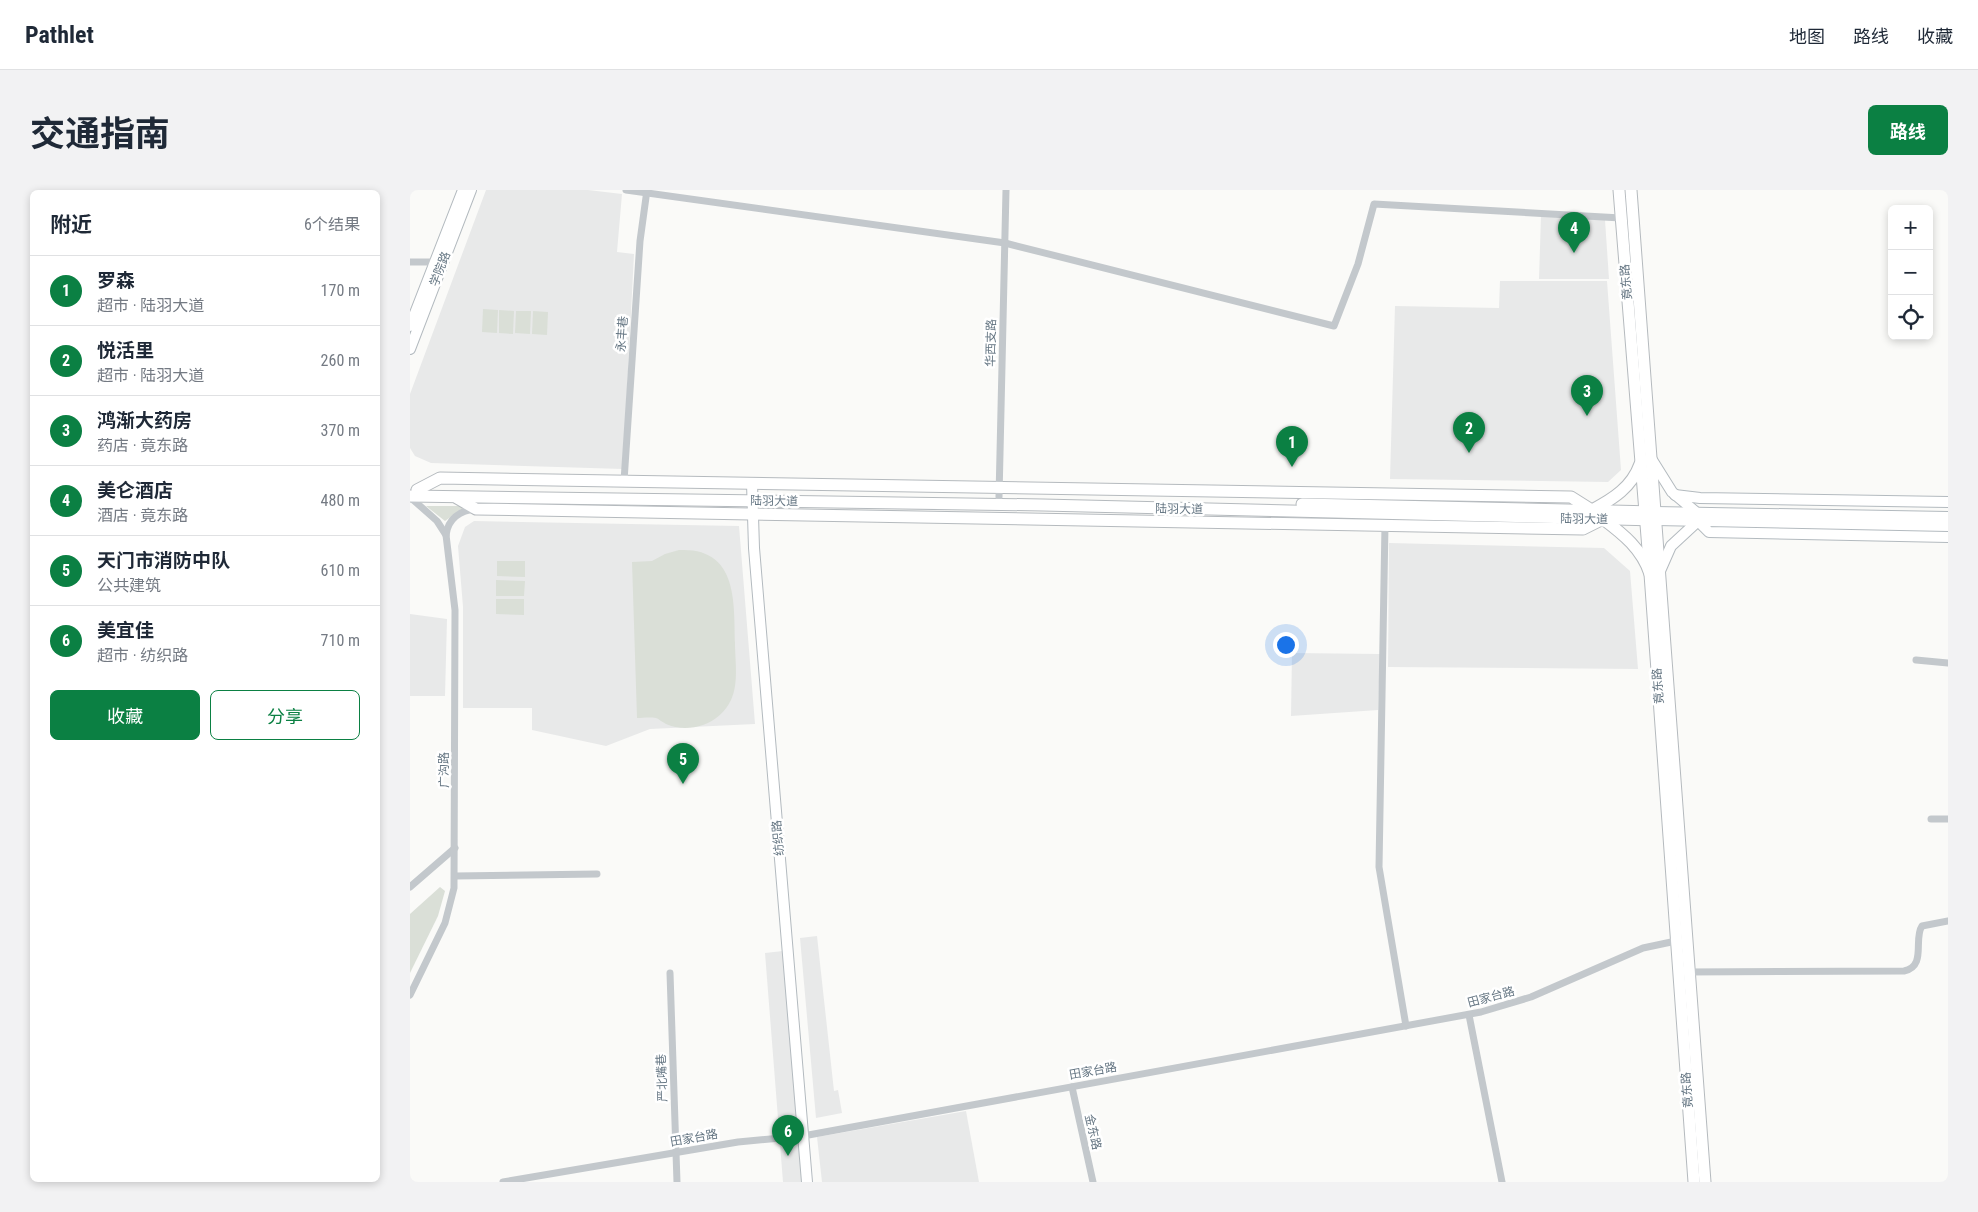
<!DOCTYPE html>
<html lang="zh">
<head>
<meta charset="utf-8">
<style>
	body { margin:0; font-family:"Roboto Condensed","Noto Sans SC",sans-serif; background:#f2f2f3; color:#1f2937 }
	.controls { position:absolute; right:15px; top:15px; display:grid; overflow:hidden; border-radius:8px; box-shadow:0 2px 8px #0003 }
	.controls button { width:45px; height:45px; display:grid; place-items:center; padding:0; border:0; border-bottom:1px solid #e0e1e3; background:#fff; color:#1f2937; font:25px sans-serif }
	.you { position:absolute; left:875px; top:454px; width:18px; height:18px; margin:-12px; border:4px solid #fff; border-radius:50%; background:#1a73e8; box-shadow:0 0 0 8px #1a73e833 }
	.badge { display:grid; place-items:center; width:32px; height:32px; border-radius:50%; background:#0b8043; color:#fff; font-size:16px; font-weight:700 }
	.pin { position:absolute; translate:-50% -41px; filter:drop-shadow(0 1px 2px #0008) }
	.pin::after { content:''; position:absolute; top:26px; width:18px; height:15px; background:inherit; clip-path:polygon(0 0,100% 0,50% 100%) }
	.list { margin:0; padding:0; list-style:none }
	h2 { display:flex; justify-content:space-between; align-items:center; height:65px; margin:0; padding:0 20px; font-size:21px }
	h2 small { font-size:16px; font-weight:400; color:#747a83 }
	.list li { display:grid; grid-template-columns:32px 1fr auto; gap:15px; align-items:center; box-sizing:border-box; height:70px; padding:0 20px; border-top:1px solid #e0e1e3 }
	.list b { display:block; font-size:19px; white-space:nowrap }
	.list p { margin:0; font-size:16px; white-space:nowrap; color:#747a83 }
	.list em { font-size:16px; font-style:normal; color:#747a83 }
	.actions { display:flex; gap:10px; padding:15px 20px }
	.actions a { flex:1; padding:11px 0; border:1px solid #0b8043; border-radius:8px; text-align:center; font-size:18px; color:#0b8043 }
	.actions .main { background:#0b8043; color:#fff }
	.icon { flex:none; width:28px; height:28px; fill:none; stroke:currentColor; stroke-width:2; stroke-linecap:round; stroke-linejoin:round }
	.map { position:relative; flex:none; width:1538px; height:992px; overflow:hidden; border-radius:8px }
	header { display:flex; align-items:center; gap:30px; box-sizing:border-box; height:70px; padding:0 25px; background:#fff; border-bottom:1px solid #e0e1e3 }
	header strong { font-size:24px }
	nav { display:flex; gap:28px; margin-inline-start:auto; font-size:18px }
	.intro { display:flex; align-items:center; justify-content:space-between; box-sizing:border-box; height:120px; padding:0 30px }
	h1 { margin:0; font-size:35px }
	.button { padding:12px 22px; border-radius:8px; background:#0b8043; color:#fff; font-size:18px; font-weight:700 }
	main { display:flex; gap:30px; padding:0 30px }
	aside { flex:1; background:#fff; border-radius:8px; box-shadow:0 2px 8px #0003 }
	.map>svg:first-child { display:block }
</style>
</head>
<body>
<header>
<strong>Pathlet</strong>
<nav><a>地图</a><a>路线</a><a>收藏</a></nav>
</header>
<div class="intro"><h1>交通指南</h1><a class="button">路线</a></div>
<main>
<aside>
<h2>附近<small>6个结果</small></h2>
<ul class="list">
<li><span class="badge">1</span><div><b>罗森</b><p>超市 · 陆羽大道</p></div><em>170 m</em></li>
<li><span class="badge">2</span><div><b>悦活里</b><p>超市 · 陆羽大道</p></div><em>260 m</em></li>
<li><span class="badge">3</span><div><b>鸿渐大药房</b><p>药店 · 竟东路</p></div><em>370 m</em></li>
<li><span class="badge">4</span><div><b>美仑酒店</b><p>酒店 · 竟东路</p></div><em>480 m</em></li>
<li><span class="badge">5</span><div><b>天门市消防中队</b><p>公共建筑</p></div><em>610 m</em></li>
<li><span class="badge">6</span><div><b>美宜佳</b><p>超市 · 纺织路</p></div><em>710 m</em></li>
</ul>
<div class="actions"><a class="main">收藏</a><a>分享</a></div>
</aside>
<div class="map">
<svg width="1538" height="992" viewBox="0 0 1538 992">
	<rect width="100%" height="100%" fill="#fafaf8"/>
	<g fill="#e8e9e9">
		<path d="M76 0H178L212 4 207 62 224 64 213 279 21 273 5 266 0 258V204Z"/>
		<path d="M1131 26 1195 30 1199 89H1129Z"/>
		<path d="M1090 91H1197L1211 280 1198 292 980 289 985 116 1089 118Z"/>
		<path d="M64 331 329 336 345 534 240 539 196 556 122 540V518H53V417L48 356 55 337Z"/>
		<path d="M979 353 1194 358 1220 381 1228 479 978 477Z"/>
		<path d="M0 424 37 429 35 506H0Z"/>
		<path d="M882 463 970 464 968 520 881 526Z"/>
		<path d="M407 746 424 901 428 900 432 923 406 928 390 748Z"/>
		<path d="M373 761 393 992H373L355 763Z"/>
		<path d="M556 921 569 992H412L407 947Z"/>
	</g>
	<g fill="#dadfd7">
		<path d="M73 119 88 120 87 143 72 142Z"/>
		<path d="M89 120 104 121 103 144 89 143Z"/>
		<path d="M106 121H121L120 144 105 143Z"/>
		<path d="M123 121 138 122 137 145 122 144Z"/>
		<path d="M16 316H52L53 318 35 331Z"/>
		<path d="M269 360C328 357 324 412 325 453 325 471 329 493 321 510 316 521 305 531 293 535 281 539 267 539 256 534 252 532 249 529 246 528 240 527 232 528 227 528L222 372 242 371 255 364Z"/>
		<path d="M87 371H115V387L87 386Z"/>
		<path d="M86 390 115 391 114 406H86Z"/>
		<path d="M86 409H114V425L86 424Z"/>
		<path d="M30 697 35 701 28 726 0 783V724Z"/>
	</g>
	<g fill="none" stroke-linecap="round" stroke-linejoin="round">
		<defs>
			<g id="secondary">
				<path d="M0 136 53 0"/>
				<path d="M0 159 61 0"/>
				<path d="M1242 270 1262 302 1286 322"/>
				<path d="M342 293 344 358 397 992"/>
				<path d="M1265 305 1290 308 1538 312"/>
				<path d="M1245 322 1538 327"/>
				<path d="M1246 330 1538 336"/>
				<path d="M1250 381 1261 356 1288 331 1299 342 1538 347"/>
			</g>
			<g id="primary">
				<path d="M1209 0 1240 384 1284 992"/>
				<path d="M1221 0 1295 992"/>
				<path d="M7 300 30 288 1161 307 1180 319"/>
				<path d="M0 306 633 315 1246 330"/>
				<path d="M47 308 66 319 1173 339 1193 329C1213 344 1232 359 1240 384"/>
				<path d="M892 314 1245 322"/>
				<path d="M1182 320C1203 309 1222 297 1230 274"/>
			</g>
		</defs>
		<use href="#secondary" stroke="#b3babf" stroke-width="12"/>
		<use href="#primary" stroke="#b5babe" stroke-width="13"/>
		<g stroke="#c3c8cc" stroke-width="7">
			<path d="M216 0 595 53 924 136 948 74 964 14 1211 28"/>
			<path d="M0 72H27"/>
			<path d="M214 291 230 51 237 0"/>
			<path d="M0 307 27 331 36 345"/>
			<path d="M589 307 596 0"/>
			<path d="M975 335 969 677 996 836"/>
			<path d="M1506 470 1538 473"/>
			<path d="M1521 629H1538"/>
			<path d="M45 686 187 684"/>
			<path d="M0 697 45 658"/>
			<path d="M1277 782 1494 781C1517 776 1503 749 1512 736L1538 731"/>
			<path d="M260 783 267 992"/>
			<path d="M0 805 35 733 44 698 45 420 36 345C38 329 50 320 66 319"/>
			<path d="M1059 825 1092 992"/>
			<path d="M662 897 683 992"/>
			<path d="M93 992 328 952 393 946 1071 822 1121 807 1233 758 1266 751"/>
		</g>
		<use href="#secondary" stroke="#fff" stroke-width="10"/>
		<use href="#primary" stroke="#fff" stroke-width="11"/>
	</g>
	<g text-anchor="middle" stroke-width="5" stroke-linejoin="round" paint-order="stroke">
		<g font-size="12" fill="#657683" stroke="#fff">
			<text transform="translate(30 79) rotate(-69)" y="4">学院路</text>
			<text transform="translate(1216 92) rotate(-95)" y="4">竟东路</text>
			<text transform="translate(212 144) rotate(-86)" y="4">永丰巷</text>
			<text transform="translate(581 153) rotate(-89)" y="4">华西支路</text>
			<text transform="translate(364 311) rotate(1)" y="4">陆羽大道</text>
			<text transform="translate(769 319) rotate(1)" y="4">陆羽大道</text>
			<text transform="translate(1174 329) rotate(1)" y="4">陆羽大道</text>
			<text transform="translate(1248 496) rotate(-94)" y="4">竟东路</text>
			<text transform="translate(34 580) rotate(-90)" y="4">广沟路</text>
			<text transform="translate(368 648) rotate(-95)" y="4">纺织路</text>
			<text transform="translate(1081 807) rotate(-15)" y="4">田家台路</text>
			<text transform="translate(683 881) rotate(-10)" y="4">田家台路</text>
			<text transform="translate(252 888) rotate(-92)" y="4">严北嘴巷</text>
			<text transform="translate(1277 900) rotate(-94)" y="4">竟东路</text>
			<text transform="translate(683 942) rotate(77)" y="4">金东路</text>
			<text transform="translate(284 948) rotate(-10)" y="4">田家台路</text>
		</g>
	</g>
</svg>
<div class="controls">
<button>+</button>
<button>−</button>
<button><svg class="icon" aria-label="locate" viewBox="0 0 24 24"><circle cx="12" cy="12" r="6"/><path d="M12 2v4M12 18v4M2 12h4M18 12h4"/></svg></button>
</div>
<div class="you"></div>
<div class="pin badge" style="left:882px;top:277px">1</div>
<div class="pin badge" style="left:1059px;top:263px">2</div>
<div class="pin badge" style="left:1177px;top:226px">3</div>
<div class="pin badge" style="left:1164px;top:63px">4</div>
<div class="pin badge" style="left:273px;top:594px">5</div>
<div class="pin badge" style="left:378px;top:966px">6</div>
</div>
</main>
</body>
</html>
